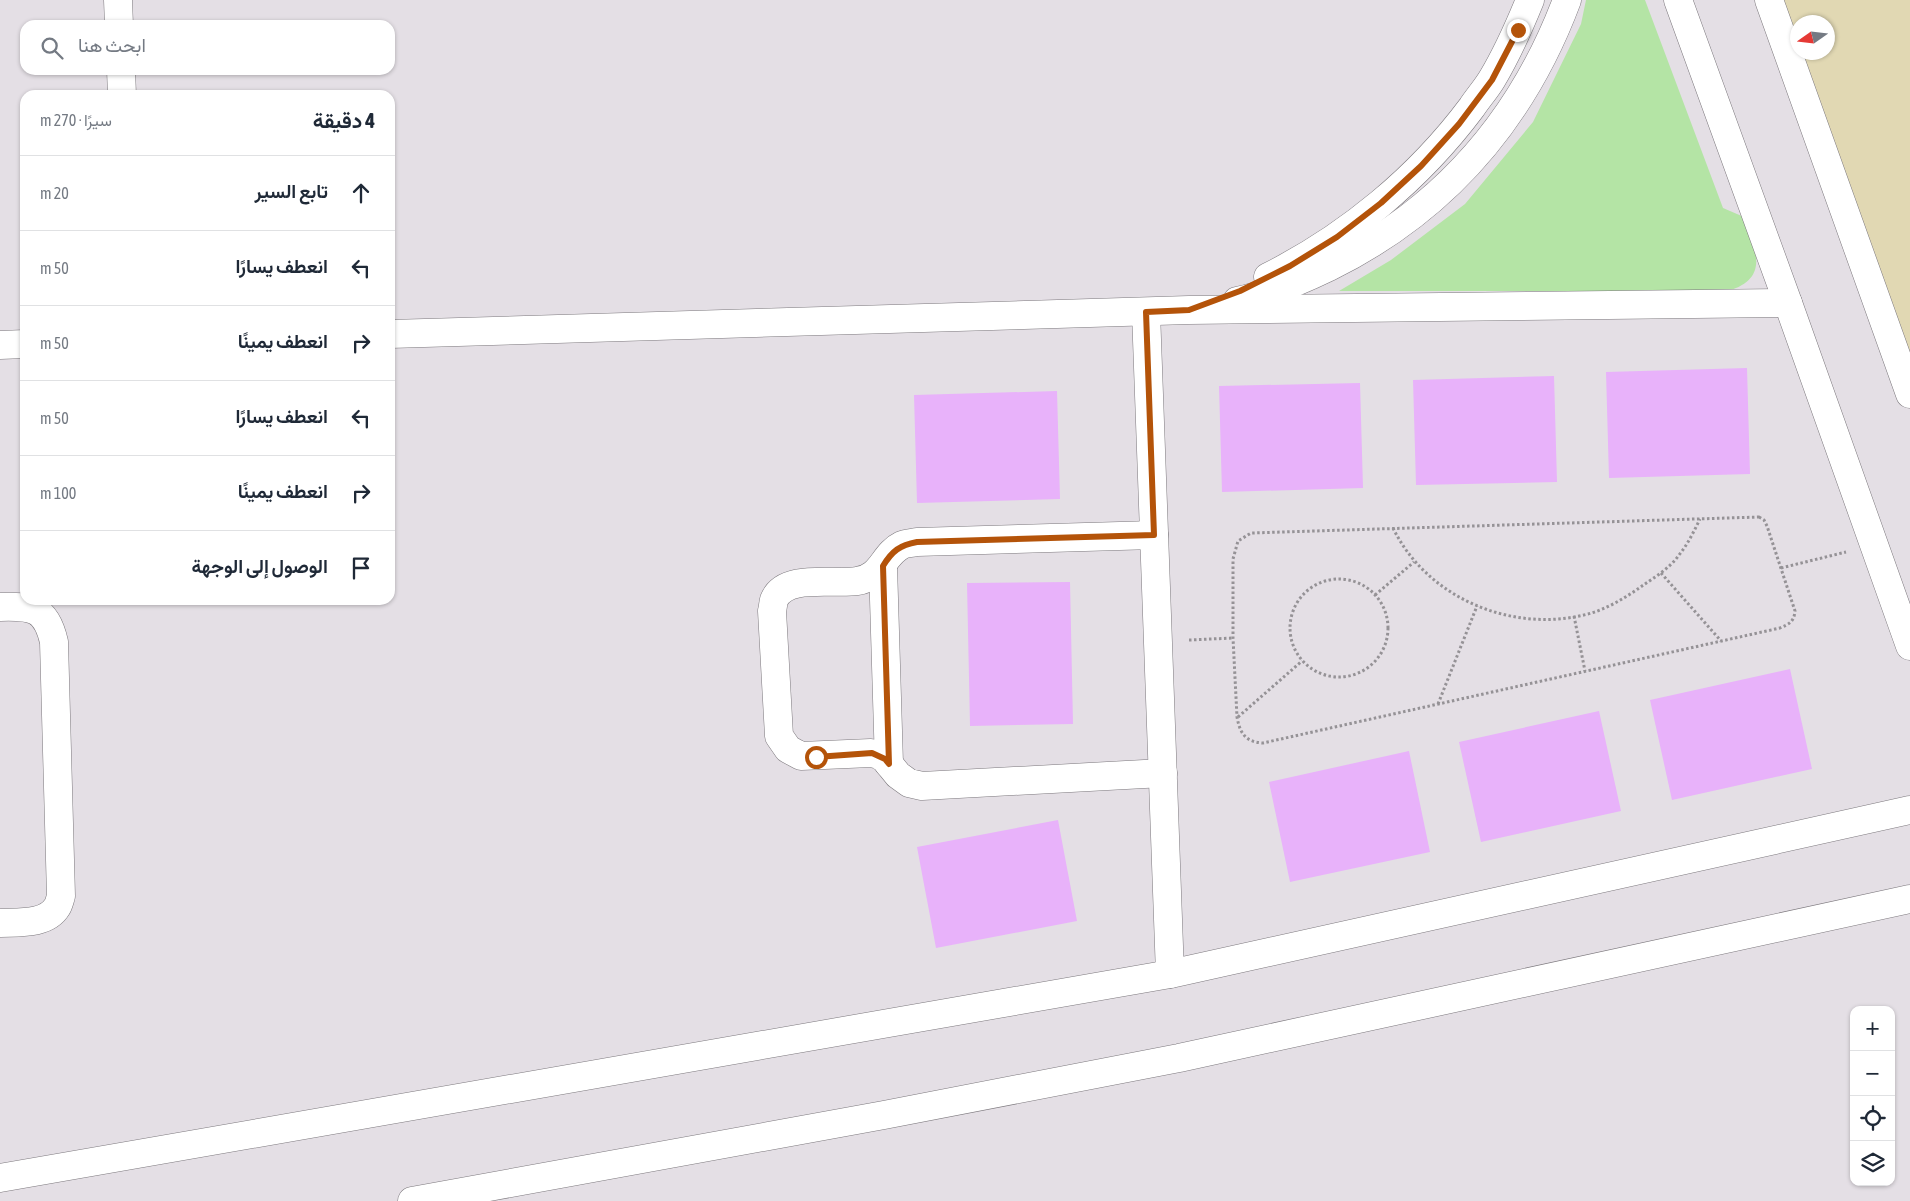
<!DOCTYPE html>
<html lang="ar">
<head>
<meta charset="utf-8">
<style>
	body { margin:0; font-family:"Asap Condensed",Vazirmatn,sans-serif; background:#f2f2f3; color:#1f2937; direction:rtl }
	.controls { position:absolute; right:15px; bottom:15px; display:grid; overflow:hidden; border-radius:10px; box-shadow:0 1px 4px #0004 }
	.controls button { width:45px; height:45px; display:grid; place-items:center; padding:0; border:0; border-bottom:1px solid #e0e1e3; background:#fff; color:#1f2937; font:25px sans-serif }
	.compass { position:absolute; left:1790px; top:15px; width:45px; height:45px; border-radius:50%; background:#fff; box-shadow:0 1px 4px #0004; rotate:256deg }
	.stop { position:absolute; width:15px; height:15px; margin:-11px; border:4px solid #b45309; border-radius:50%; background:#fff }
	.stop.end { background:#b45309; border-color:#fff; box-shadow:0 1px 5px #0008 }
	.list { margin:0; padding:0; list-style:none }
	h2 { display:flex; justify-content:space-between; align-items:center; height:65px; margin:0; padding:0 20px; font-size:21px }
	h2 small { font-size:16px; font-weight:400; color:#747a83 }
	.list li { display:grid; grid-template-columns:32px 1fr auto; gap:15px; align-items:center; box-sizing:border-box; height:75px; padding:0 20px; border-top:1px solid #e0e1e3 }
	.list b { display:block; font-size:19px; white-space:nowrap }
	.list em { font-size:16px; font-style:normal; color:#747a83 }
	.icon { flex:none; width:28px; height:28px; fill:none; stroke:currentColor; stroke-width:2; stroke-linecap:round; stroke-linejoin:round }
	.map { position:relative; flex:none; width:1910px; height:1201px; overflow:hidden; direction:ltr }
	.search { position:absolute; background:#fff; box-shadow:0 1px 4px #0004; left:20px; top:20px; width:375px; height:55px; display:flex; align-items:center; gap:12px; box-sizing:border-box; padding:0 18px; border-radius:15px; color:#747a83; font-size:19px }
	.panel { position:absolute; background:#fff; box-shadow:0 1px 4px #0004; left:20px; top:90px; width:375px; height:515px; border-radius:15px; direction:rtl }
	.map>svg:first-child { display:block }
</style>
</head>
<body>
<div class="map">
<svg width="1910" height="1201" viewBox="0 0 1910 1201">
	<rect width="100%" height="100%" fill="#e4dfe5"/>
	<path fill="#b4e4a5" d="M1586 0H1645L1723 208 1744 217C1754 247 1772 278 1728 291H1339L1391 260 1465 204 1533 122 1581 24Z"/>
	<path fill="#e1d8b3" d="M1783 0H1910V357L1801 53 1828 52V22H1798L1797 42Z"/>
	<g fill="#e8b2fa">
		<path d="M1747 368 1750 474 1609 478 1606 372Z"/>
		<path d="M1554 376 1557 482 1416 485 1413 380Z"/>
		<path d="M1360 383 1363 488 1222 492 1219 386Z"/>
		<path d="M1057 391 1060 499 917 503 914 395Z"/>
		<path d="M1070 582 1073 724 970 726 967 583Z"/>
		<path d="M1790 669 1812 769 1672 800 1650 700Z"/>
		<path d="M1599 711 1621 811 1481 842 1459 742Z"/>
		<path d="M1409 751 1430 852 1290 882 1269 782Z"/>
		<path d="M1058 820 1077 921 936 948 917 847Z"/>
	</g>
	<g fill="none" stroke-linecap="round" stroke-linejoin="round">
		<defs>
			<g id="minor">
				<path d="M118 0 119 25"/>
				<path d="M1678 0 1788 303 1910 646"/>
				<path d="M1769 0 1910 394"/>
				<path d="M121 70 122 95"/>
				<path d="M1268 277C1348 237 1419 178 1472 107 1478 98 1486 89 1492 79 1507 54 1519 27 1530 0"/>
				<path d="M1237 301C1268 295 1300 281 1329 267 1444 210 1522 120 1567 0"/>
				<path d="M1146 312 1170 974"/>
				<path d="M390 334 1189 310 1788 303"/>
				<path d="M0 345 25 344"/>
				<path d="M1154 535 917 542C912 543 906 543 902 545 883 554 882 578 857 581 835 585 785 573 774 600 773 603 773 608 772 611L779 736 788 749 801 756 871 753 879 755 885 759 898 775 909 783 922 786 1163 773"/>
				<path d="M883 566 889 764"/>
				<path d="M0 607C32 606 46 607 54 642L61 896C60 899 59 904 57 907 46 925 18 922 0 923"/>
				<path d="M0 1178 1170 974 1910 810"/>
				<path d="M412 1201 884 1115 1179 1058 1910 899"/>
			</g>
		</defs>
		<use href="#minor" stroke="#7c787d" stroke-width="29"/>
		<g stroke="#959296" stroke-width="3" stroke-dasharray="2.5 2.5" stroke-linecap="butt">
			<path d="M1759 517 1764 520 1767 526 1795 611C1794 622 1789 624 1780 628L1263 743C1246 742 1240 734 1237 717L1233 638V559L1238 541 1251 533Z"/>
			<path d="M1393 528C1427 598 1512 634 1588 614 1607 609 1625 598 1642 586 1655 577 1670 568 1679 555 1688 544 1694 531 1700 519"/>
			<path d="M1781 568 1846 552"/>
			<path d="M1661 573 1721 641"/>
			<circle cx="1339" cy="628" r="49"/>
			<path d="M1375 595 1414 562"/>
			<path d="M1574 616 1585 671"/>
			<path d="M1189 640 1233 638"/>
			<path d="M1438 704 1477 606"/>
			<path d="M1238 717 1302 661"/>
		</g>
		<use href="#minor" stroke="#fff" stroke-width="28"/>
	</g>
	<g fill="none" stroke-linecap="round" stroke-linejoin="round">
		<path stroke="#b45309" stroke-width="6" d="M816 757 872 753 885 759 889 764 883 566C892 551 900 545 917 542L1154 535 1146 312 1189 310 1240 291 1290 266 1337 237 1381 203 1421 166 1459 124 1492 80 1518 30"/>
	</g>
</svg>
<div class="controls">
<button>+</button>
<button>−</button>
<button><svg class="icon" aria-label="locate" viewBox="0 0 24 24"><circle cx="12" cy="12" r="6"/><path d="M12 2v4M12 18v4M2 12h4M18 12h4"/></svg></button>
<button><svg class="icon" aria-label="layers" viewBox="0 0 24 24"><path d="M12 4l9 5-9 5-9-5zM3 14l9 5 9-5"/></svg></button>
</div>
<svg class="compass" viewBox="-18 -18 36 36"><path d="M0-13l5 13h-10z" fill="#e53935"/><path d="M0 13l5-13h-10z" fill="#747a83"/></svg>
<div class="stop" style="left:816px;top:757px"></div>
<div class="stop end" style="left:1518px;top:30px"></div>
<div class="search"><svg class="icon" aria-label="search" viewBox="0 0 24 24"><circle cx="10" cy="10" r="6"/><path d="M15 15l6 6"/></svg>ابحث هنا</div>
<section class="panel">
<h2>4 دقيقة<small>سيرًا · 270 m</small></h2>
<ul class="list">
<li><svg class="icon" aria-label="ahead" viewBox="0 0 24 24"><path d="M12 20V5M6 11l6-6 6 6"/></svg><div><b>تابع السير</b></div><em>20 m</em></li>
<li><svg class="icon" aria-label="left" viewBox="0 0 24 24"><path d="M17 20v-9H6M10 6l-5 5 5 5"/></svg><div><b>انعطف يسارًا</b></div><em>50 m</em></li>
<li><svg class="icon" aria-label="right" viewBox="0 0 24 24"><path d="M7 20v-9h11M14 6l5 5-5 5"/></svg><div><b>انعطف يمينًا</b></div><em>50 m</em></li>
<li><svg class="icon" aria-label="left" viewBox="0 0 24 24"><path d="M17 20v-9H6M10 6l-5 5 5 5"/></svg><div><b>انعطف يسارًا</b></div><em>50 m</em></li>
<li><svg class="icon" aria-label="right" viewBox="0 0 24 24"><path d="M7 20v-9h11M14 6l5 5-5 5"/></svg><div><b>انعطف يمينًا</b></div><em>100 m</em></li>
<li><svg class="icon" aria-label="arrive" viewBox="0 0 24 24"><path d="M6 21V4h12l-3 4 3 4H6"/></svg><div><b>الوصول إلى الوجهة</b></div></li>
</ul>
</section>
</div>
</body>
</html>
